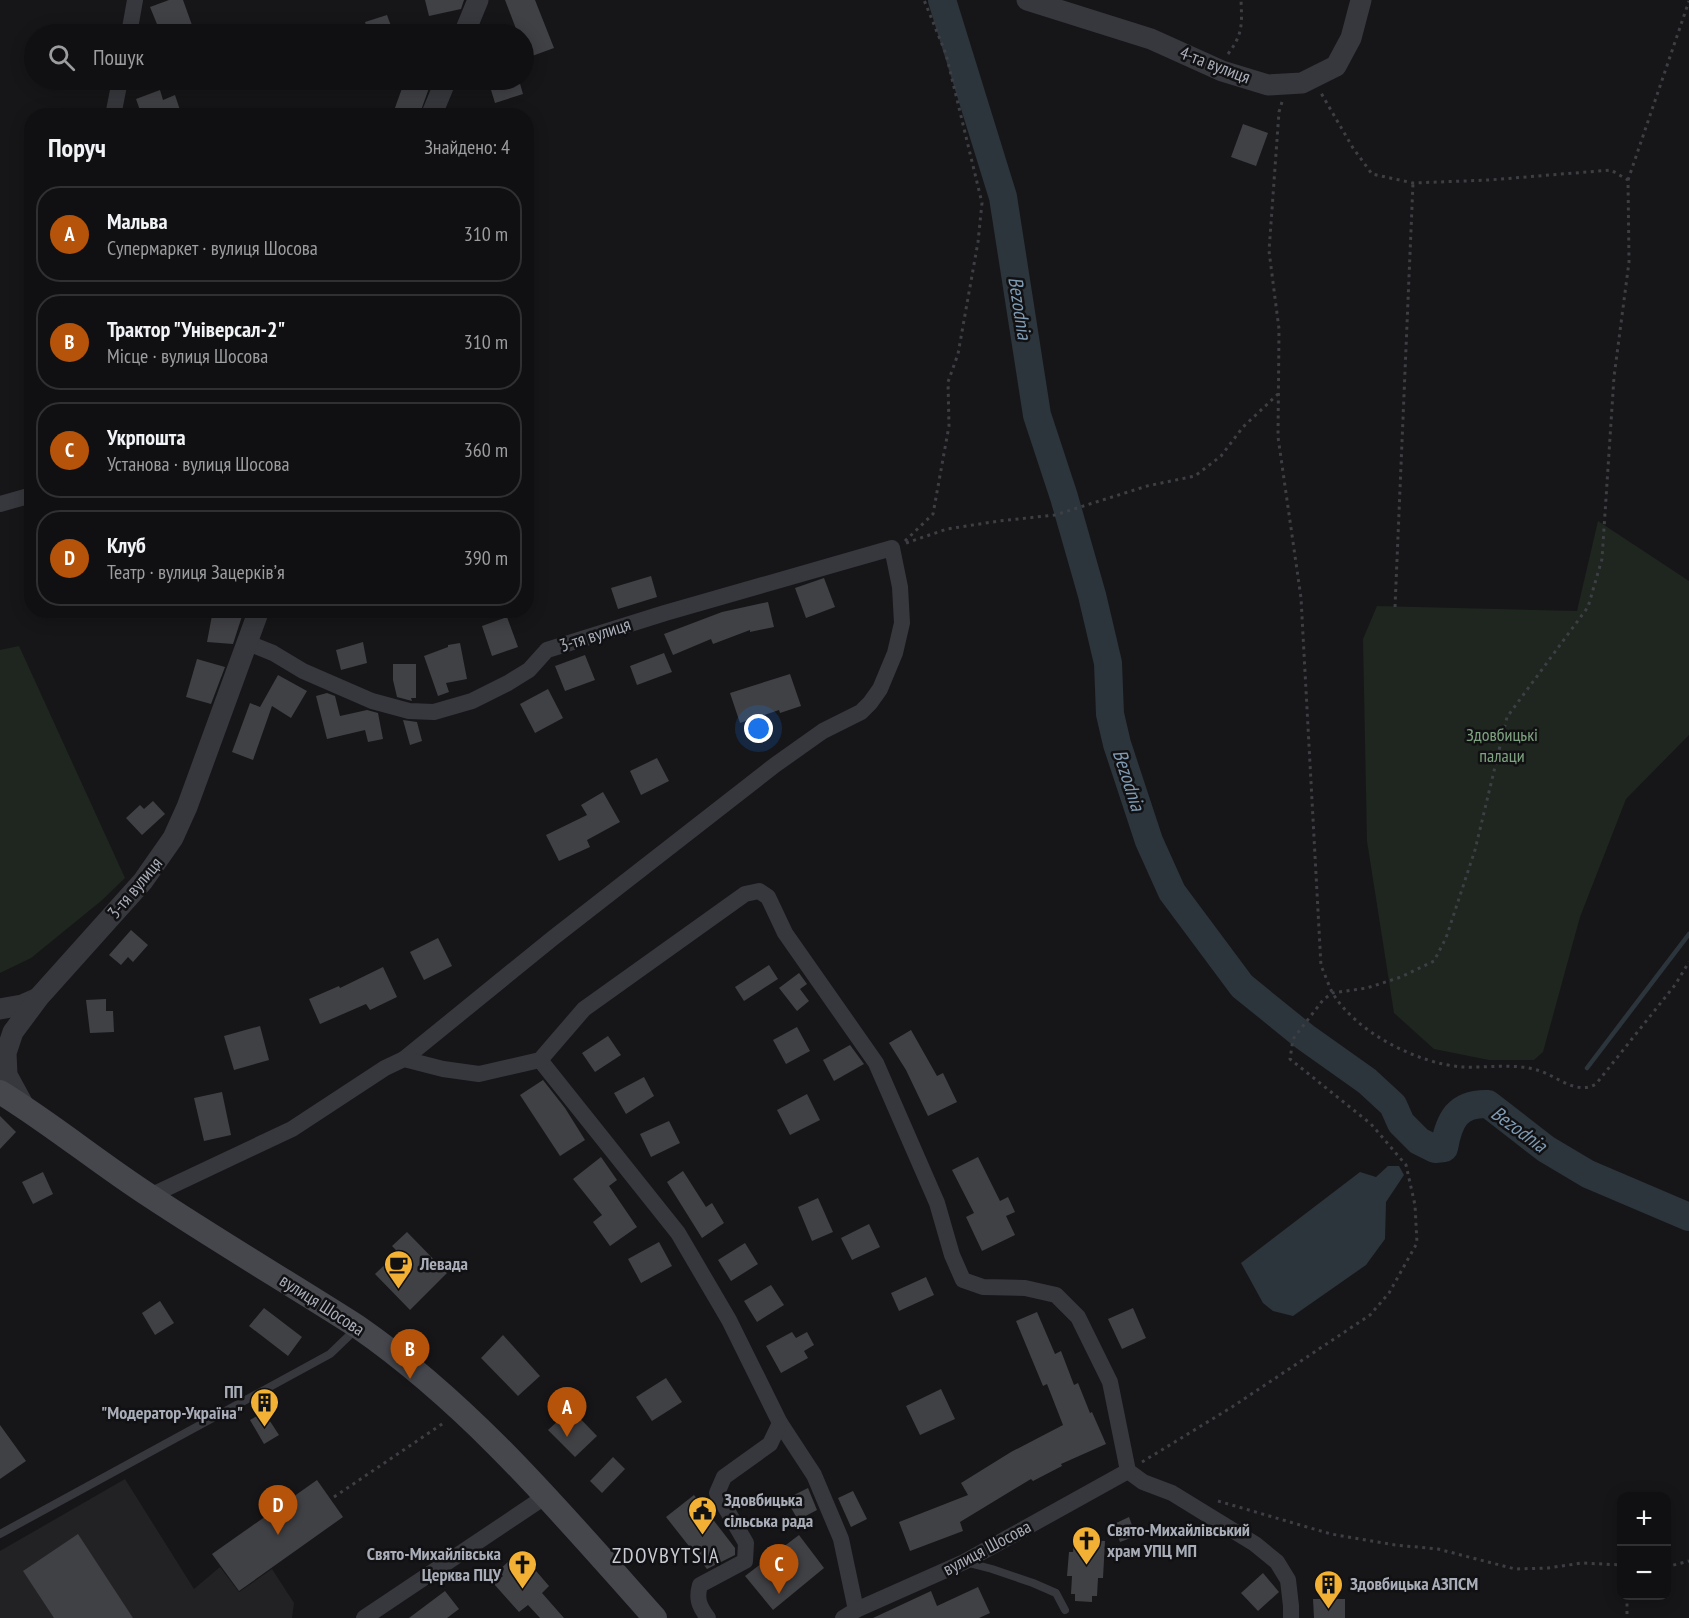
<!DOCTYPE html>
<html lang="uk">
<head>
<meta charset="utf-8">
<style>
	body { margin:0; font-family:"PT Sans Narrow",sans-serif; background:#19191b; color:#f1f3f6 }
	.controls { position:absolute; right:18px; bottom:18px; display:grid; overflow:hidden; border-radius:12px; box-shadow:0 3px 15px #0003 }
	.controls button { width:54px; height:54px; display:grid; place-items:center; padding:0; border:0; border-bottom:2px solid #303032; background:#101012; color:#f1f3f6; font:30px sans-serif }
	.you { position:absolute; left:759px; top:729px; width:21px; height:21px; margin:-15px; border:4px solid #fff; border-radius:50%; background:#1a73e8; box-shadow:0 0 0 9px #1a73e833 }
	.badge { display:grid; place-items:center; width:39px; height:39px; border-radius:50%; background:#b45309; color:#fff; font-size:20px; font-weight:700 }
	.pin { position:absolute; translate:-50% -50px; filter:drop-shadow(0 2px 3px #0008) }
	.pin::after { content:''; position:absolute; top:32px; width:21px; height:18px; background:inherit; clip-path:polygon(0 0,100% 0,50% 100%) }
	.list { margin:0; padding:0; list-style:none }
	h2 { display:flex; justify-content:space-between; align-items:center; height:78px; margin:0; padding:0 24px; font-size:26px }
	h2 small { font-size:20px; font-weight:400; color:#9c9d9f }
	.list li { display:grid; grid-template-columns:39px 1fr auto; gap:18px; align-items:center; box-sizing:border-box; height:96px; margin:0 12px 12px; padding:0 12px; border:2px solid #303032; border-radius:24px }
	.list b { display:block; font-size:22px; white-space:nowrap }
	.list p { margin:0; font-size:20px; white-space:nowrap; color:#9c9d9f }
	.list em { font-size:20px; font-style:normal; color:#9c9d9f }
	.icon { flex:none; width:33px; height:33px; fill:none; stroke:currentColor; stroke-width:2; stroke-linecap:round; stroke-linejoin:round }
	.map { position:relative; flex:none; width:1689px; height:1618px; overflow:hidden }
	.search { position:absolute; background:#101012; box-shadow:0 3px 15px #0003; left:24px; top:24px; width:510px; height:66px; display:flex; align-items:center; gap:15px; box-sizing:border-box; padding:0 21px; border-radius:33px; color:#9c9d9f; font-size:22px }
	.panel { position:absolute; background:#101012; box-shadow:0 3px 15px #0003; left:24px; top:108px; width:510px; height:510px; border-radius:24px }
	.map>svg:first-child { display:block }
</style>
</head>
<body>
<div class="map">
<svg width="1689" height="1618" viewBox="0 0 1689 1618">
	<rect width="100%" height="100%" fill="#161618"/>
	<path fill="#222225" d="M125 1479 194 1589 220 1567 239 1592 272 1569 294 1603 292 1618H0V1551Z"/>
	<g fill="#1e261f">
		<path d="M1598 521 1689 581V735L1626 799 1580 917 1543 1052 1534 1060H1489L1434 1049 1394 1013 1367 841 1363 639 1377 606 1577 611Z"/>
		<path d="M19 646 125 878 101 901 31 958 0 973V650Z"/>
	</g>
	<path fill="#2c353c" d="M1388 1166H1399L1404 1175 1386 1202 1385 1239 1366 1265 1293 1316 1273 1311 1263 1303 1241 1263 1360 1172 1376 1177Z"/>
	<g fill="none" stroke-linecap="round" stroke-linejoin="round">
		<path stroke="#2c353c" stroke-width="4.5" d="M1587 1068 1689 934"/>
		<path stroke="#2c353c" stroke-width="28" d="M942 0 1003 197 1037 415 1064 497 1092 595 1108 663 1110 714 1117 744 1149 841 1172 892 1242 986 1305 1037 1367 1081 1393 1105 1401 1123 1419 1141 1435 1149 1444 1148C1449 1120 1457 1103 1488 1104L1546 1149 1588 1174 1689 1217"/>
	</g>
	<g fill="#404145">
		<path d="M169 0H183L192 25 167 34H161L150 7Z"/>
		<path d="M425 0H464L461 9 429 16Z"/>
		<path d="M505 0H535L554 48 524 59V34H518Z"/>
		<path d="M387 15 394 34H369L365 22Z"/>
		<path d="M405 80 429 88 419 116H392Z"/>
		<path d="M488 80H519L523 94 495 103Z"/>
		<path d="M160 90 163 100 175 95 182 116H142L136 99Z"/>
		<path d="M1243 124 1268 133 1256 166 1231 157Z"/>
		<path d="M651 576 657 597 618 609 611 588Z"/>
		<path d="M824 578 835 607 806 618 795 588Z"/>
		<path d="M768 602 774 627 750 632V630L713 644 711 639 673 655 664 634 722 612Z"/>
		<path d="M213 610H244L233 644 207 642Z"/>
		<path d="M507 617 518 647 492 656 482 626Z"/>
		<path d="M363 642 367 663 341 670 336 650Z"/>
		<path d="M460 643 467 679 446 683 449 692 438 696 424 656 448 647V645Z"/>
		<path d="M664 653 672 672 637 685 630 666Z"/>
		<path d="M585 655 595 680 565 691 555 666Z"/>
		<path d="M197 659 225 667 211 704 186 697Z"/>
		<path d="M393 664H416V698H411L412 701 397 697 393 680Z"/>
		<path d="M790 674 801 706 780 713 779 710 740 723 730 693Z"/>
		<path d="M278 675 307 691 291 718 272 706 253 760 232 752 250 703 260 707Z"/>
		<path d="M548 689 563 718 535 733 520 704Z"/>
		<path d="M327 693 335 696 340 716 367 710 378 713 383 739 368 742 365 730 327 739 316 696Z"/>
		<path d="M403 720 417 722 422 741 410 745Z"/>
		<path d="M657 758 669 781 641 795 630 771Z"/>
		<path d="M603 792 620 822 587 840 590 847 559 861 546 835 587 815 581 805Z"/>
		<path d="M153 801 165 814 142 835 126 818 140 805 144 809Z"/>
		<path d="M131 930 148 945 133 962 128 957 121 965 109 955Z"/>
		<path d="M438 938 452 966 424 980 410 952Z"/>
		<path d="M769 965 778 979 744 1001 735 987Z"/>
		<path d="M383 967 397 997 370 1010 366 1004 320 1024 309 999 339 986 340 988Z"/>
		<path d="M799 973 807 984 800 989 809 1001 797 1011 779 988Z"/>
		<path d="M106 999V1011H113L114 1032 90 1033 86 1000Z"/>
		<path d="M260 1026 269 1060 234 1070 224 1036Z"/>
		<path d="M797 1027 810 1051 786 1064 773 1040Z"/>
		<path d="M911 1030 937 1076 943 1073 957 1102 928 1116 906 1070 889 1043Z"/>
		<path d="M608 1036 621 1055 595 1072 582 1053Z"/>
		<path d="M850 1045 864 1064 834 1081 823 1060Z"/>
		<path d="M644 1077 654 1096 626 1114 614 1093Z"/>
		<path d="M543 1080 565 1108 585 1140 560 1156 520 1095Z"/>
		<path d="M222 1092 231 1135 204 1141 194 1098Z"/>
		<path d="M807 1094 820 1120 790 1135 777 1110Z"/>
		<path d="M0 1116 16 1132 0 1149Z"/>
		<path d="M669 1121 680 1143 651 1157 640 1134Z"/>
		<path d="M601 1157 617 1180 609 1186 637 1227 610 1246 593 1222 602 1215 573 1179Z"/>
		<path d="M978 1157 1000 1201 1008 1197 1015 1212 1006 1216 1015 1235 982 1251 966 1217 974 1213 952 1170Z"/>
		<path d="M683 1171 706 1207 712 1203 724 1223 702 1238 667 1182Z"/>
		<path d="M43 1172 53 1194 33 1204 22 1182Z"/>
		<path d="M818 1198 833 1232 812 1241 798 1207Z"/>
		<path d="M869 1224 880 1247 852 1260 841 1238Z"/>
		<path d="M407 1232 447 1273 410 1310 375 1274 398 1252 392 1246Z"/>
		<path d="M659 1242 672 1266 641 1283 628 1259Z"/>
		<path d="M745 1243 758 1264 731 1281 718 1260Z"/>
		<path d="M926 1277 934 1295 899 1311 891 1293Z"/>
		<path d="M771 1285 784 1305 757 1322 744 1301Z"/>
		<path d="M160 1301 174 1323 155 1335 142 1313Z"/>
		<path d="M264 1308 302 1337 288 1356 249 1326Z"/>
		<path d="M1133 1308 1146 1338 1122 1349 1108 1319Z"/>
		<path d="M1037 1312 1055 1354 1061 1351 1074 1385 1078 1383 1090 1413 1092 1412 1106 1444 1061 1464 1062 1466 1033 1481 1031 1479 960 1522 963 1531 910 1551 899 1522 968 1495 961 1483 1011 1452 1063 1425 1047 1384 1043 1386 1016 1321Z"/>
		<path d="M792 1332 796 1338 807 1332 814 1345 804 1351 808 1358 781 1373 766 1346Z"/>
		<path d="M503 1335 540 1376 518 1396 481 1358Z"/>
		<path d="M666 1378 682 1402 652 1421 636 1397Z"/>
		<path d="M941 1389 955 1419 920 1435 906 1406Z"/>
		<path d="M571 1409 597 1436 575 1457 548 1430Z"/>
		<path d="M264 1412 279 1435 264 1444 250 1420Z"/>
		<path d="M0 1425 26 1461 0 1479Z"/>
		<path d="M613 1457 625 1469 602 1493 590 1481Z"/>
		<path d="M317 1480 343 1517 239 1591 212 1554Z"/>
		<path d="M808 1488 817 1510 798 1520 786 1499Z"/>
		<path d="M853 1491 867 1519 851 1527 838 1498Z"/>
		<path d="M694 1495 735 1548V1555L707 1569 666 1517Z"/>
		<path d="M1129 1517 1136 1536 1120 1542 1114 1524Z"/>
		<path d="M78 1534 133 1618H54L23 1571Z"/>
		<path d="M799 1535 824 1568 773 1610 745 1576Z"/>
		<path d="M1074 1539 1105 1541 1103 1578H1098L1097 1596H1092V1602L1075 1601V1594H1071L1072 1576H1067L1069 1552H1073Z"/>
		<path d="M524 1557 549 1586 542 1593 564 1618H540L528 1605 519 1612 494 1584 503 1576 498 1571 509 1561 514 1566Z"/>
		<path d="M1263 1573 1279 1592 1258 1611 1241 1593Z"/>
		<path d="M978 1587 990 1613 979 1618H873L931 1591 937 1606Z"/>
		<path d="M445 1591 459 1609 447 1618H409Z"/>
		<path d="M1313 1599H1345V1618H1314Z"/>
	</g>
	<g fill="none" stroke-linecap="round" stroke-linejoin="round">
		<g stroke="#3d3f44" stroke-width="3" stroke-dasharray="3 4.5" stroke-linecap="butt">
			<path d="M1228 54C1243 34 1242 24 1241 0"/>
			<path d="M1282 102 1279 112 1269 251 1279 329 1278 437 1301 598 1321 966C1325 974 1328 984 1332 992 1355 1032 1418 1064 1463 1067 1487 1068 1513 1063 1537 1070 1556 1075 1576 1096 1596 1084L1675 985 1689 962"/>
			<path d="M1628 180 1689 1"/>
			<path d="M905 541 933 514 949 426 948 382 958 354 978 242 982 203 946 54 924 0"/>
			<path d="M906 543 947 529 999 521 1055 515 1147 486 1195 476 1221 456 1243 427 1278 394"/>
			<path d="M1395 607 1413 183"/>
			<path d="M1142 1462 1232 1407 1370 1315 1389 1293 1417 1243 1415 1205 1406 1165 1371 1124 1290 1059 1293 1039 1323 1000 1332 993 1367 988 1401 977 1434 961 1446 938 1475 850 1507 717 1588 607 1602 559 1614 377 1629 262 1628 180 1611 170 1489 180 1413 183 1372 174 1353 148 1321 93"/>
			<path d="M334 1497 445 1422"/>
			<path d="M1218 1501 1331 1534 1395 1545 1438 1549 1515 1569 1548 1568 1582 1563 1622 1565"/>
			<path d="M1666 1567 1689 1561"/>
			<path d="M1627 1596V1618"/>
		</g>
		<g stroke="#37383d" stroke-width="8">
			<path d="M0 1534 330 1354 356 1329"/>
			<path d="M965 1562 992 1569 1033 1583 1056 1593 1065 1610"/>
		</g>
		<g stroke="#37383d" stroke-width="16">
			<path d="M129 34 135 0"/>
			<path d="M113 116 120 80"/>
			<path d="M0 504 32 495"/>
			<path d="M248 643 273 653 303 671 372 701 409 711 434 712 472 701 508 683 529 670 547 650 665 613 892 548 900 587 902 623 895 653 880 689 870 703 861 712 823 731 775 765 553 938 404 1059"/>
			<path d="M540 1060 678 1233 729 1320 780 1423 814 1475 841 1539 856 1610"/>
			<path d="M150 1196 292 1129 385 1068 404 1059 443 1069 479 1074 540 1060 584 1009 745 894 759 891 768 897 785 933 876 1063 937 1203 952 1255 963 1280 983 1287 1025 1288 1056 1295 1078 1317 1110 1382 1128 1471 1143 1482 1172 1493 1255 1544 1277 1562 1288 1580 1291 1606V1618"/>
			<path d="M364 1618 546 1496"/>
			<path d="M708 1618C699 1606 696 1599 700 1585L745 1561 746 1543 717 1493 724 1477 770 1444 780 1423"/>
			<path d="M843 1618 856 1610 964 1562 1128 1471"/>
		</g>
		<g stroke="#37383d" stroke-width="21">
			<path d="M1027 0 1151 39 1222 71 1268 85 1302 83 1336 66 1351 38 1361 0"/>
			<path d="M464 34 478 0"/>
			<path d="M431 116 446 80"/>
			<path d="M0 1009 22 1005 38 998"/>
			<path d="M25 1108 7 1075 6 1053 13 1032 39 997 143 881 173 838 187 807 259 610"/>
		</g>
		<path stroke="#45474d" stroke-width="24" d="M0 1092C52 1124 99 1163 150 1196 218 1241 289 1283 358 1327 472 1406 563 1515 655 1618"/>
	</g>
	<defs>
		<symbol id="cafe-pin" viewBox="-11 -11 22 30"><path d="M0 17L-7.5 6A9.5 9.5 0 1 1 7.5 6Z" fill="#f2b134" stroke="#111113"/><path d="M-5.5-4.5H6V0H3Q3 3.5 0 3.5H-2.5Q-5.5 3.5-5.5 0ZM3-3.2v2h1.7v-2ZM-6 4.5H4V6H-6Z" fill="#111"/></symbol>
		<symbol id="building-pin" viewBox="-11 -11 22 30"><path d="M0 17L-7.5 6A9.5 9.5 0 1 1 7.5 6Z" fill="#f2b134" stroke="#111113"/><path d="M-4-6H4V6H1V3H-1V6H-4ZM-2.5-4.3h1.7v1.8h-1.7ZM.8-4.3h1.7v1.8H.8ZM-2.5-1h1.7V.8h-1.7ZM.8-1h1.7V.8H.8Z" fill="#111"/></symbol>
		<symbol id="civic-pin" viewBox="-11 -11 22 30"><path d="M0 17L-7.5 6A9.5 9.5 0 1 1 7.5 6Z" fill="#f2b134" stroke="#111113"/><path d="M-.6-6.5H3V-4.5H.6V-3L4-1V1h2V6H-6V1h2V-1L-.6-3ZM-1.2 2.5V6h2.4V2.5Z" fill="#111"/></symbol>
		<symbol id="church-pin" viewBox="-11 -11 22 30"><path d="M0 17L-7.5 6A9.5 9.5 0 1 1 7.5 6Z" fill="#f2b134" stroke="#111113"/><path d="M-1.2-6h2.4v3.5h3.3v2.4h-3.3V6h-2.4V-.1h-3.3v-2.4h3.3Z" fill="#111"/></symbol>
	</defs>
	<g fill-rule="evenodd">
		<use href="#cafe-pin" x="382" y="1248" width="33" height="45"/>
		<use href="#building-pin" x="248" y="1386" width="33" height="45"/>
		<use href="#civic-pin" x="686" y="1494" width="33" height="45"/>
		<use href="#church-pin" x="1070" y="1524" width="33" height="45"/>
		<use href="#church-pin" x="506" y="1548" width="33" height="45"/>
		<use href="#building-pin" x="1312" y="1568" width="33" height="45"/>
	</g>
	<g text-anchor="middle" stroke-width="5" stroke-linejoin="round" paint-order="stroke">
		<g font-size="18" fill="#a8adb8" stroke="#111113">
			<text transform="translate(1215 65) rotate(21)" y="6">4-та вулиця</text>
			<text transform="translate(595 635) rotate(-18)" y="6">3-тя вулиця</text>
			<text transform="translate(135 888) rotate(-50)" y="6">3-тя вулиця</text>
			<text transform="translate(322 1305) rotate(33)" y="6">вулиця Шосова</text>
			<text transform="translate(987 1548) rotate(-28)" y="6">вулиця Шосова</text>
		</g>
		<g font-size="18" fill="#7fa381" stroke="#111113">
			<text x="1502" y="741">Здовбицькі<tspan x="1502" dy="21">палаци</tspan></text>
		</g>
		<g font-size="18" font-weight="bold" fill="#a8adb8" stroke="#111113" text-anchor="start">
			<text x="420" y="1270">Левада</text>
			<text x="243" y="1398" text-anchor="end">ПП<tspan x="243" dy="21">"Модератор-Україна"</tspan></text>
			<text x="724" y="1506">Здовбицька<tspan x="724" dy="21">сільська рада</tspan></text>
			<text x="1107" y="1536">Свято-Михайлівський<tspan x="1107" dy="21">храм УПЦ МП</tspan></text>
			<text x="501" y="1560" text-anchor="end">Свято-Михайлівська<tspan x="501" dy="21">Церква ПЦУ</tspan></text>
			<text x="1350" y="1590">Здовбицька АЗПСМ</text>
		</g>
		<g font-size="20" font-style="italic" fill="#7f9bb3" stroke="#111113">
			<text transform="translate(1020 308) rotate(81)" y="7">Bezodnia</text>
			<text transform="translate(1129 780) rotate(72)" y="7">Bezodnia</text>
			<text transform="translate(1519 1129) rotate(36)" y="7">Bezodnia</text>
		</g>
		<g font-size="21" letter-spacing="1.5" fill="#c9ccd4" stroke="#111113">
			<text x="666" y="1563">ZDOVBYTSIA</text>
		</g>
	</g>
</svg>
<div class="controls">
<button>+</button>
<button>−</button>
</div>
<div class="you"></div>
<div class="pin badge" style="left:567px;top:1437px">A</div>
<div class="pin badge" style="left:410px;top:1379px">B</div>
<div class="pin badge" style="left:779px;top:1594px">C</div>
<div class="pin badge" style="left:278px;top:1535px">D</div>
<div class="search"><svg class="icon" aria-label="search" viewBox="0 0 24 24"><circle cx="10" cy="10" r="6"/><path d="M15 15l6 6"/></svg>Пошук</div>
<section class="panel">
<h2>Поруч<small>Знайдено: 4</small></h2>
<ul class="list">
<li><span class="badge">A</span><div><b>Мальва</b><p>Супермаркет · вулиця Шосова</p></div><em>310 m</em></li>
<li><span class="badge">B</span><div><b>Трактор &quot;Універсал-2&quot;</b><p>Місце · вулиця Шосова</p></div><em>310 m</em></li>
<li><span class="badge">C</span><div><b>Укрпошта</b><p>Установа · вулиця Шосова</p></div><em>360 m</em></li>
<li><span class="badge">D</span><div><b>Клуб</b><p>Театр · вулиця Зацерківʼя</p></div><em>390 m</em></li>
</ul>
</section>
</div>
</body>
</html>
